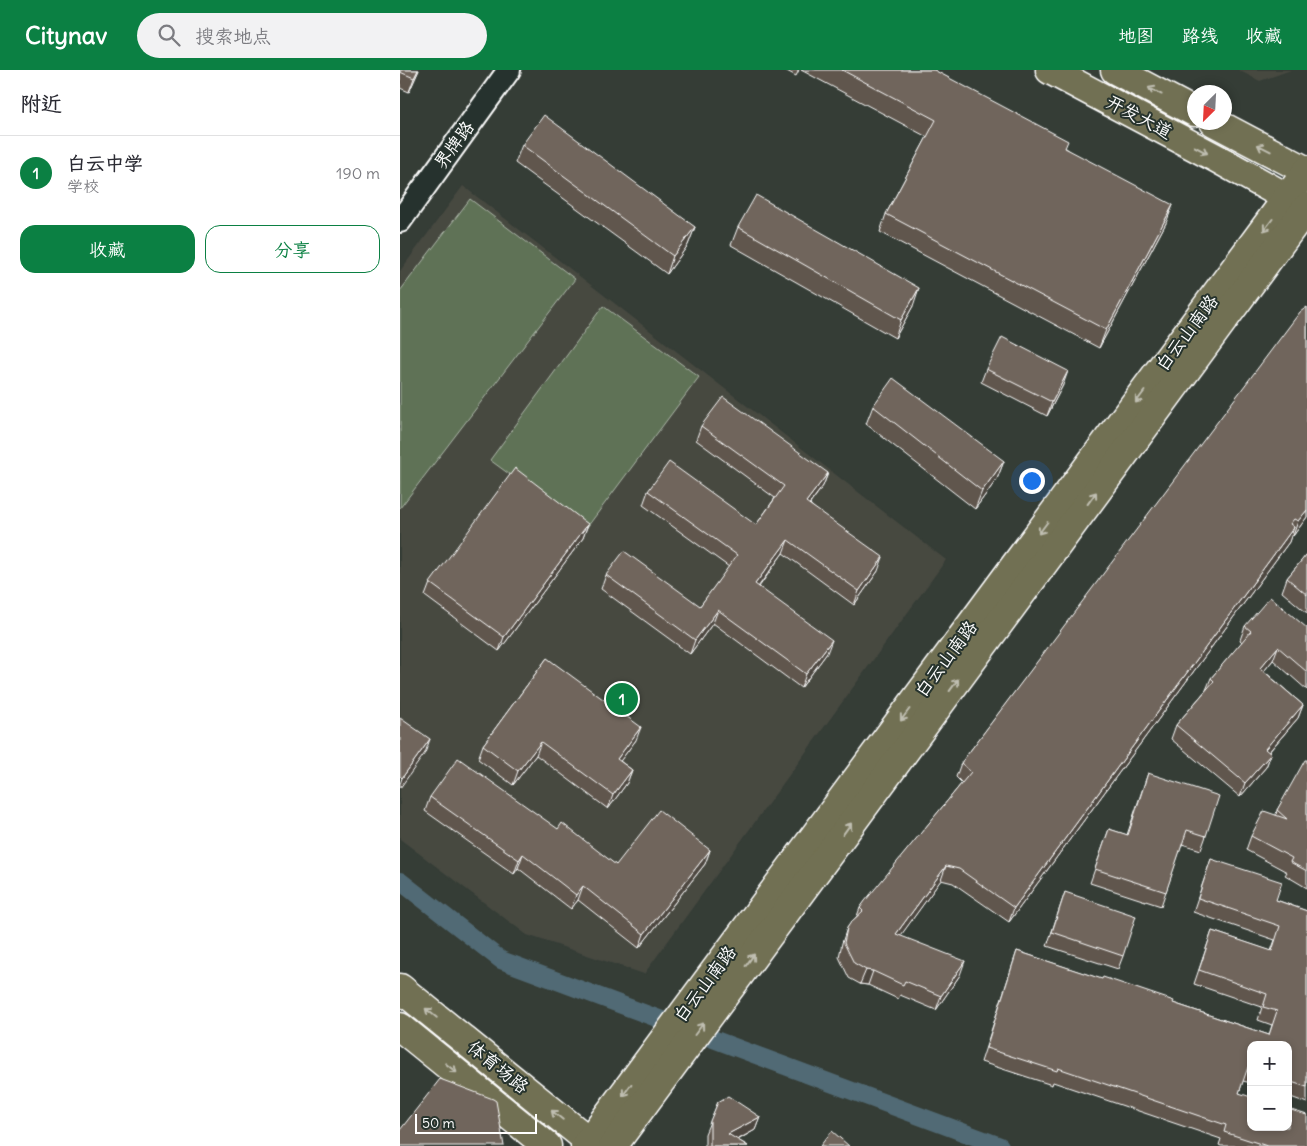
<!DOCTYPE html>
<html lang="zh">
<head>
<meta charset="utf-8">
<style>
	body { margin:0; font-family:Delius,"LXGW WenKai TC",sans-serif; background:#f2f2f3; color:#2b2b33 }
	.controls { position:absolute; right:15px; bottom:15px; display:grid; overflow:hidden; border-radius:10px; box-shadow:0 2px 8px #0003 }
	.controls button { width:45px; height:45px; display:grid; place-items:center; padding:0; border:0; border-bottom:1px solid #e1e1e2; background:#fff; color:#2b2b33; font:25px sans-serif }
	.compass { position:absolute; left:787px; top:15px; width:45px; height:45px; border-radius:50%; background:#fff; box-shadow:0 2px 8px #0003; rotate:204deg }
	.scale { position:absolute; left:15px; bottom:12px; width:122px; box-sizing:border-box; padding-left:5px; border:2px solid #fff; border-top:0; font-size:14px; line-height:18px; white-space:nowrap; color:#fff; -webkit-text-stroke:4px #26332d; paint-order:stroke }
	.you { position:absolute; left:631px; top:410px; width:18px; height:18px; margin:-12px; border:4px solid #fff; border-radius:50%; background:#1a73e8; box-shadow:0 0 0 8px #1a73e833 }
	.badge { display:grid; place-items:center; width:32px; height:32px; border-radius:50%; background:#0b8043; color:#fff; font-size:16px; font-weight:700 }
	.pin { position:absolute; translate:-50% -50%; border:2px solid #fff; box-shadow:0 1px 5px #0006 }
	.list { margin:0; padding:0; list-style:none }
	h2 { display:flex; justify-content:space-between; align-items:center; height:65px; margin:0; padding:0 20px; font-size:21px }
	h2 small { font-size:16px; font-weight:400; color:#7c7c81 }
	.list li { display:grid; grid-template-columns:32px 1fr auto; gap:15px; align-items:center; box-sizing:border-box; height:75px; padding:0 20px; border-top:1px solid #e1e1e2 }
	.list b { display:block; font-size:19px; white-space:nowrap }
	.list p { margin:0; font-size:16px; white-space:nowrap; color:#7c7c81 }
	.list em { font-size:16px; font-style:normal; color:#7c7c81 }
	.actions { display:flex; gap:10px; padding:15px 20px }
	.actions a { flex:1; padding:11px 0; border:1px solid #0b8043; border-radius:15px; text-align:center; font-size:18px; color:#0b8043 }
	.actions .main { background:#0b8043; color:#fff }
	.icon { flex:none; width:28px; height:28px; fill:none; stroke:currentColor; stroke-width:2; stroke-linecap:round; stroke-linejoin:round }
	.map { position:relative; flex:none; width:907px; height:1076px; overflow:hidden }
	header { display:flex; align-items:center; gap:30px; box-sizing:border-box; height:70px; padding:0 25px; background:#0b8043; color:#fff }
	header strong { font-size:24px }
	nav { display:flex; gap:28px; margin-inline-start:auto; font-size:18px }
	.search { width:350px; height:45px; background:#f2f2f3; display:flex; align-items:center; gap:12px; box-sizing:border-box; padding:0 18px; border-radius:28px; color:#7c7c81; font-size:19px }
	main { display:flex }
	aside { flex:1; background:#fff }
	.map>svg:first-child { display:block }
</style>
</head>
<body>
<header>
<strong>Citynav</strong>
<div class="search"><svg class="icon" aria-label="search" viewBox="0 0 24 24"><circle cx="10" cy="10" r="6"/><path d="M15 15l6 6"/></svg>搜索地点</div>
<nav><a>地图</a><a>路线</a><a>收藏</a></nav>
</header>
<main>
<aside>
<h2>附近<small></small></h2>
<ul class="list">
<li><span class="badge">1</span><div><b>白云中学</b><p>学校</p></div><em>190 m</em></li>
</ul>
<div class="actions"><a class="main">收藏</a><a>分享</a></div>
</aside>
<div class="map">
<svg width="907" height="1076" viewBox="0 0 907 1076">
	<rect width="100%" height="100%" fill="#353d36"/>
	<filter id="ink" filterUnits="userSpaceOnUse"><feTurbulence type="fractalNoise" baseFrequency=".02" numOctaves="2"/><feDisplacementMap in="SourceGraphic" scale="10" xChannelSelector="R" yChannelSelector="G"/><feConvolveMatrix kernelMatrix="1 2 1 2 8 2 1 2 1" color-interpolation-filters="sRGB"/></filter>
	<g filter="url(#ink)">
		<g fill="#474941">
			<path d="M838 0H891L860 11Z"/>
			<path d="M63 116 546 490 244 904 127 865 0 769V201Z"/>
		</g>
		<g fill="#5e7256" stroke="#aeb8aa">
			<path d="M70 129 175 209 0 438V221Z"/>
			<path d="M203 236 299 307 185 460 90 390Z"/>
		</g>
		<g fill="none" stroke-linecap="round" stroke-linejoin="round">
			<path stroke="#516a75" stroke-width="18" d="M0 811 101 890 600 1076"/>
			<defs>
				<path id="minor" d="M0 151 109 0"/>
				<g id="major">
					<path d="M650 0 816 88 904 137"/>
					<path d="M715 0 794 42"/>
					<path d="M814 52 907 101"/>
					<path d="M0 918 195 1076"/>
					<path d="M0 957 147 1076"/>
					<path d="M185 1076 907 101"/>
					<path d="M213 1076 907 137"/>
				</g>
			</defs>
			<use href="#minor" stroke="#fff" stroke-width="26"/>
			<use href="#major" stroke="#fff" stroke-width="31"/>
			<use href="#minor" stroke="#26332d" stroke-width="22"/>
			<use href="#major" stroke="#716f52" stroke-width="28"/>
		</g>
		<g fill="#60574e" stroke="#fff">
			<path d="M0 0H19L9 22 0 18Z"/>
			<path d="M385 0H399L396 6Z"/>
			<path d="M401 0H534L666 78 766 153 699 278 480 162 486 144 527 67Z"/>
			<path d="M122 75 295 157 288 175 267 204 115 93Z"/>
			<path d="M338 157 513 236 495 268 331 175Z"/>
			<path d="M907 237V447L893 466 891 465 889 472 609 852 553 813 541 810 500 866 560 905 536 940 500 925 498 929 468 915 460 914 449 908 439 887 442 873 447 858 457 846 460 838 562 713 556 707 561 693Z"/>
			<path d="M586 299 663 315 647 346 581 312Z"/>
			<path d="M473 336 604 391 597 409 575 439 466 354Z"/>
			<path d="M301 356 428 403 423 416 410 434 478 501 454 535 383 483 359 517 427 583 401 618 313 553 290 584 201 519 206 505 300 536 329 497 243 435 248 421 356 455 375 428 296 370Z"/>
			<path d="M188 454 183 468 99 581 25 526 30 513Z"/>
			<path d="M907 484V543L882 522 887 508Z"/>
			<path d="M845 556 907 558V620L873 590 864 601 903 635 898 648 869 682 871 684 866 697 840 727 771 669 776 655 806 620 811 608 842 572 840 570Z"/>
			<path d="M147 588 236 670 220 691 232 700 227 713 208 739 136 685 113 715 78 689 83 675Z"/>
			<path d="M907 690V818L885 805 887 802 846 780 851 766 876 745 877 740Z"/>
			<path d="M748 703 806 766 801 780 782 774 761 836 690 813 709 759 727 765Z"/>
			<path d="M30 727 158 759 216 795 310 780 305 794 239 878 178 830 171 839 118 798 114 804 25 741Z"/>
			<path d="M811 789 876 830 907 841V1033L888 1026V975H851V1013L843 1011 839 1023 907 1076H821L819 1075 821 1069 653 1012 652 1015 581 992 617 881 869 965 872 955 858 950 862 937 794 914 812 861 871 881 875 870 793 842Z"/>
			<path d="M665 822 723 886 718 899 647 876Z"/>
			<path d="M318 1032 360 1047 355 1060 338 1070 348 1076H305V1064Z"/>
		</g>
		<g fill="#4e4740" stroke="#fff">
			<path d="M18 0H19L9 22 14 8Z"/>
			<path d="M773 135 766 153 699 278 706 260Z"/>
			<path d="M295 157 288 175 267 204 273 186Z"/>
			<path d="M519 218 513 236 495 268 501 250Z"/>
			<path d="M668 301 663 315 647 346 652 332Z"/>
			<path d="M604 391 597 409 575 439 582 421Z"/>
			<path d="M428 403 423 416 401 445 406 432Z"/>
			<path d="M907 440V447L893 466 898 451Z"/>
			<path d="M188 454 183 468 99 581 104 567Z"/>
			<path d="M894 457 889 472 609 852 614 838Z"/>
			<path d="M388 470 383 483 350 528 355 514Z"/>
			<path d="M483 487 478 501 454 535 459 521Z"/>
			<path d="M318 540 313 553 290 584 295 570Z"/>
			<path d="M432 570 427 583 401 618 406 604Z"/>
			<path d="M878 577 873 590 855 612 860 598Z"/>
			<path d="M903 635 898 648 860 692 865 679Z"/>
			<path d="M241 657 236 670 212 702 217 689Z"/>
			<path d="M30 669 25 683 0 718V714L2 708Z"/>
			<path d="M141 672 136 685 113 715 118 701Z"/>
			<path d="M871 684 866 697 840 727 845 713Z"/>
			<path d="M232 700 227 713 208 739 213 725Z"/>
			<path d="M310 780 305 794 239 878 244 864Z"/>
			<path d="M123 784 118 798 114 804 119 790Z"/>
			<path d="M546 796 541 810 491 879 496 864Z"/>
			<path d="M183 816 178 830 171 839 176 825Z"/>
			<path d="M565 891 560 905 536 940 541 926Z"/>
			<path d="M466 900 473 901 468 915 460 914Z"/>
			<path d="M360 1047 355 1060 326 1076 328 1064Z"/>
		</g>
		<g fill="#70655b" stroke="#fff">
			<path d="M0 0H18L14 8 0 2Z"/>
			<path d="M442 0H534L668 71 665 78 773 135 706 260 486 144 536 50Z"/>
			<path d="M144 45 295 157 273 186 122 75Z"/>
			<path d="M356 125 519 218 501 250 338 157Z"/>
			<path d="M907 237V440L898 451 894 449 890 454 894 457 614 838 559 799 546 796 496 864 565 891 541 926 505 911 503 915 473 901 466 900 454 893 444 873 447 858 451 852 463 841 460 838 465 831 571 702 561 693 900 242Z"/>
			<path d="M602 267 668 301 652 332 586 299Z"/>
			<path d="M493 308 604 391 582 421 473 336Z"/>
			<path d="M323 327 428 403 406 432 483 487 459 521 388 470 355 514 432 570 406 604 318 540 295 570 206 505 224 481 300 536 337 485 248 421 269 392 356 455 384 416 301 356Z"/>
			<path d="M115 398 188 454 104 567 30 513Z"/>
			<path d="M907 484V525L887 508Z"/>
			<path d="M870 527 907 558V602L878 577 860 598 903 635 865 679 871 684 845 713 776 655 814 611 811 608 851 561 845 556Z"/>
			<path d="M147 588 241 657 217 689 232 700 213 725 141 672 118 701 83 675Z"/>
			<path d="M0 648 30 669 2 708 0 706Z"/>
			<path d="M58 688 158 759 162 753 216 795 259 740 310 780 244 864 183 816 176 825 123 784 119 790 30 727Z"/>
			<path d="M905 690H907V801L890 792 892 788 851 766 864 741 887 749 877 740Z"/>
			<path d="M748 703 819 726 806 766 787 760 766 822 695 799 709 759 728 765Z"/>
			<path d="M811 789 882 812 876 830 907 841V1017L888 1011V975H851V998L848 997 839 1023 851 1027V1057H888V1039L907 1045V1076H867L824 1062 826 1055 658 998 657 1001 586 978 617 881 702 909 703 907 774 931 773 933 869 965 877 941 863 937 867 924 799 900 812 861 872 881 880 856 798 828Z"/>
			<path d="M665 822 736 846 723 886 652 862Z"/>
			<path d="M40 1009 93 1029 96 1031 104 1076H0V1060Z"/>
			<path d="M328 1026 360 1047 328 1064 348 1076H310V1051L318 1032Z"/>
			<path d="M432 1061 449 1076H420Z"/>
		</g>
		<defs><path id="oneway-shaft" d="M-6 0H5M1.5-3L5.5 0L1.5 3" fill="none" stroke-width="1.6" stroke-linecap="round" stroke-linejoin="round" transform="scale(1.25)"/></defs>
		<g stroke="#bfbeb1">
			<use href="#oneway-shaft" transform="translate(755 21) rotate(-152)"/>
			<use href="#oneway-shaft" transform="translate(864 78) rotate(-153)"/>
			<use href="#oneway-shaft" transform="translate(801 80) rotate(28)"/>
			<use href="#oneway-shaft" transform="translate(868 155) rotate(127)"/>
			<use href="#oneway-shaft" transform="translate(740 327) rotate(127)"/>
			<use href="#oneway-shaft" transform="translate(692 428) rotate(-54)"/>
			<use href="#oneway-shaft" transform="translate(643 458) rotate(127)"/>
			<use href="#oneway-shaft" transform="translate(554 615) rotate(-54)"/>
			<use href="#oneway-shaft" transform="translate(505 645) rotate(127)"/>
			<use href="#oneway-shaft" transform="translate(447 759) rotate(-54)"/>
			<use href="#oneway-shaft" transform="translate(350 890) rotate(-54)"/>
			<use href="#oneway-shaft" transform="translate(31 943) rotate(-141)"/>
			<use href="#oneway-shaft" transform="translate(299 959) rotate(-53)"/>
			<use href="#oneway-shaft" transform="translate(51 998) rotate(39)"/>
			<use href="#oneway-shaft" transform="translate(227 1020) rotate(126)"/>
			<use href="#oneway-shaft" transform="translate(157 1045) rotate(-141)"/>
		</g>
	</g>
	<g text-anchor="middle" stroke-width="4" stroke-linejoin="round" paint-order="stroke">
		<g font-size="18" fill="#fff" stroke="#26332d">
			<text transform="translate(739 47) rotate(28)" y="6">开发大道</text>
			<text transform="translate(54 75) rotate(-54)" y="6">界牌路</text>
			<text transform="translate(787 263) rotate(-53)" y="6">白云山南路</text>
			<text transform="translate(546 589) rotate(-53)" y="6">白云山南路</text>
			<text transform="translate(305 914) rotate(-53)" y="6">白云山南路</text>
			<text transform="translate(98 997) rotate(39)" y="6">体育场路</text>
		</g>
	</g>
</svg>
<div class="controls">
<button>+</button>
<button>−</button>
</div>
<svg class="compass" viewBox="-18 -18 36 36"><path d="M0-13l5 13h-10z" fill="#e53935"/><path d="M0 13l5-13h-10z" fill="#7c7c81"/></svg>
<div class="scale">50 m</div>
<div class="you"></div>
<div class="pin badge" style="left:222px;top:629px">1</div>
</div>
</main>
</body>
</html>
